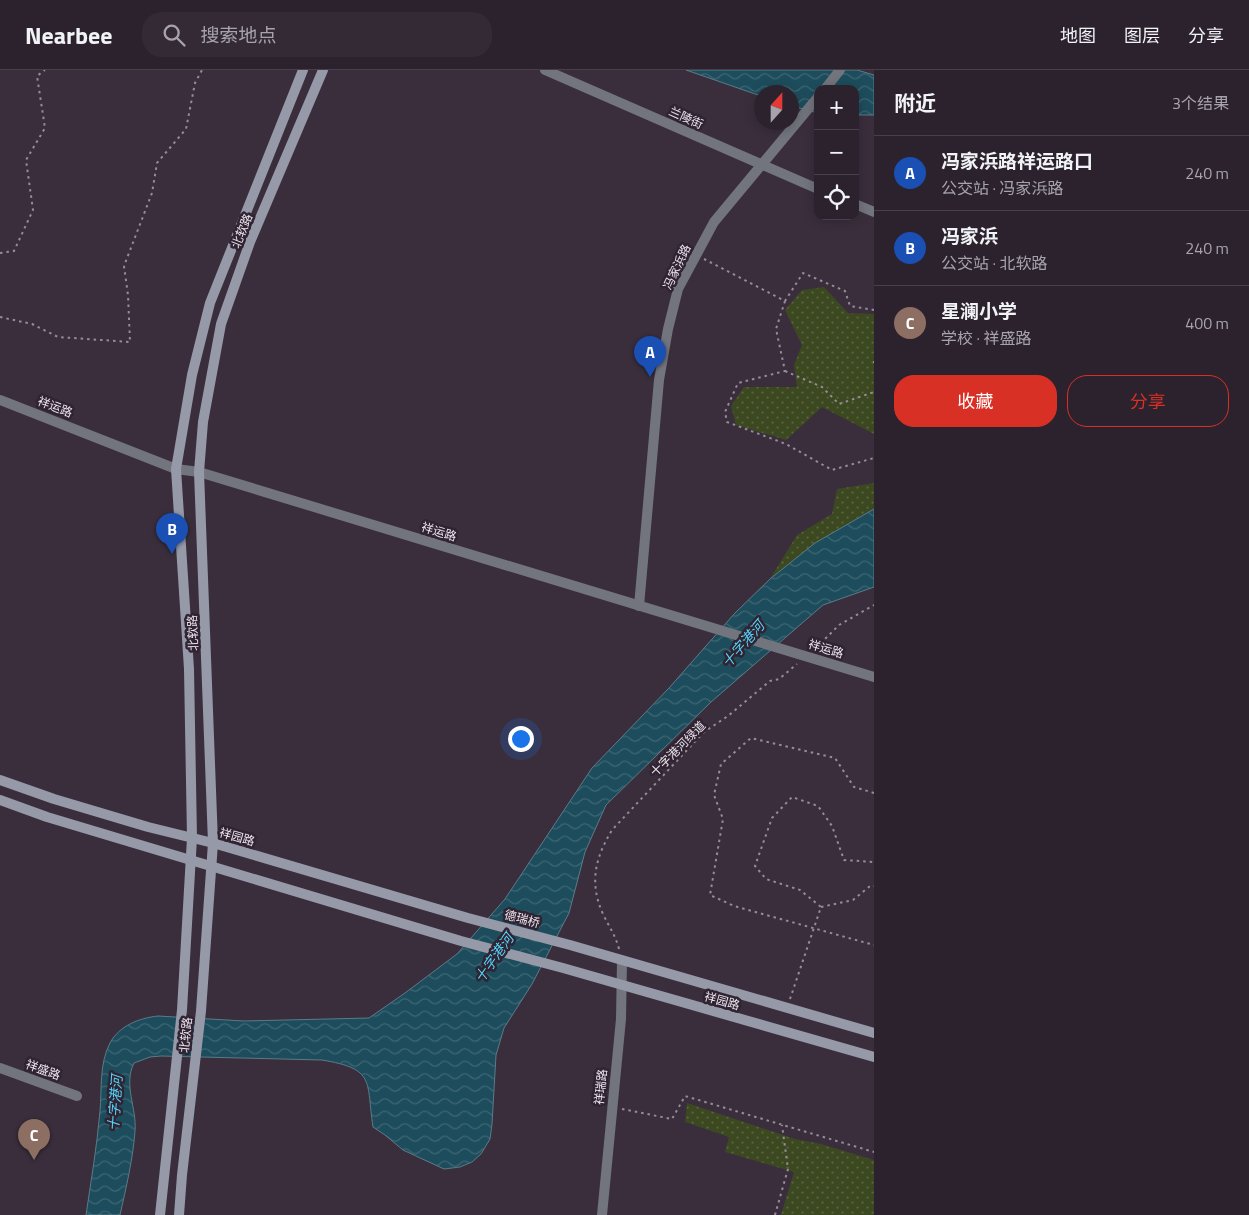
<!DOCTYPE html>
<html lang="zh">
<head>
<meta charset="utf-8">
<style>
	body { margin:0; font-family:"Titillium Web","Noto Sans SC",sans-serif; background:#342a36; color:#f1f3f6 }
	.controls { position:absolute; right:15px; top:15px; display:grid; overflow:hidden; border-radius:10px; box-shadow:0 2px 12px #0003 }
	.controls button { width:45px; height:45px; display:grid; place-items:center; padding:0; border:0; border-bottom:1px solid #483f4a; background:#2c222e; color:#f1f3f6; font:25px sans-serif }
	.compass { position:absolute; left:754px; top:15px; width:45px; height:45px; border-radius:50%; background:#2c222e; box-shadow:0 2px 12px #0003; rotate:21deg }
	.you { position:absolute; left:520px; top:668px; width:18px; height:18px; margin:-12px; border:4px solid #fff; border-radius:50%; background:#1a73e8; box-shadow:0 0 0 8px #1a73e833 }
	.badge { display:grid; place-items:center; width:32px; height:32px; border-radius:50%; background:#d93025; color:#fff; font-size:16px; font-weight:700 }
	.pin { position:absolute; translate:-50% -41px; filter:drop-shadow(0 1px 2px #0008) }
	.pin::after { content:''; position:absolute; top:26px; width:18px; height:15px; background:inherit; clip-path:polygon(0 0,100% 0,50% 100%) }
	.list { margin:0; padding:0; list-style:none }
	h2 { display:flex; justify-content:space-between; align-items:center; height:65px; margin:0; padding:0 20px; font-size:21px }
	h2 small { font-size:16px; font-weight:400; color:#a6a4aa }
	.list li { display:grid; grid-template-columns:32px 1fr auto; gap:15px; align-items:center; box-sizing:border-box; height:75px; padding:0 20px; border-top:1px solid #483f4a }
	.list b { display:block; font-size:19px; white-space:nowrap }
	.list p { margin:0; font-size:16px; white-space:nowrap; color:#a6a4aa }
	.list em { font-size:16px; font-style:normal; color:#a6a4aa }
	.actions { display:flex; gap:10px; padding:15px 20px }
	.actions a { flex:1; padding:11px 0; border:1px solid #d93025; border-radius:20px; text-align:center; font-size:18px; color:#d93025 }
	.actions .main { background:#d93025; color:#fff }
	.icon { flex:none; width:28px; height:28px; fill:none; stroke:currentColor; stroke-width:2; stroke-linecap:round; stroke-linejoin:round }
	.map { position:relative; flex:none; width:874px; height:1145px; overflow:hidden }
	header { display:flex; align-items:center; gap:30px; box-sizing:border-box; height:70px; padding:0 25px; background:#2c222e; border-bottom:1px solid #483f4a }
	header strong { font-size:24px }
	nav { display:flex; gap:28px; margin-inline-start:auto; font-size:18px }
	.search { width:350px; height:45px; background:#342a36; display:flex; align-items:center; gap:12px; box-sizing:border-box; padding:0 18px; border-radius:20px; color:#a6a4aa; font-size:19px }
	main { display:flex }
	aside { flex:1; background:#2c222e }
	.map>svg:first-child { display:block }
</style>
</head>
<body>
<header>
<strong>Nearbee</strong>
<div class="search"><svg class="icon" aria-label="search" viewBox="0 0 24 24"><circle cx="10" cy="10" r="6"/><path d="M15 15l6 6"/></svg>搜索地点</div>
<nav><a>地图</a><a>图层</a><a>分享</a></nav>
</header>
<main>
<div class="map">
<svg width="874" height="1145" viewBox="0 0 874 1145">
	<defs>
		<pattern id="grass-dots" width="8" height="8" patternUnits="userSpaceOnUse" patternTransform="scale(1.25)"><rect width="8" height="8" fill="#3c4920"/><path d="M2 2h.1M6 6h.1" fill="none" stroke="#586341" stroke-width="1.8" stroke-linecap="round"/></pattern>
		<pattern id="water-waves" width="16" height="10" patternUnits="userSpaceOnUse" patternTransform="scale(1.25)"><rect width="16" height="10" fill="#1d4d5c"/><path d="M0 5q4-4 8 0t8 0" fill="none" stroke="#3e6674"/></pattern>
	</defs>
	<rect width="100%" height="100%" fill="#3a2e3d"/>
	<g fill="url(#grass-dots)">
		<path d="M824 217 848 243 874 244V364L822 337 786 370 736 355 731 336 744 317H797L794 295 802 275 785 240 802 220Z"/>
		<path d="M874 413V439L856 449 770 509 797 465 832 444 837 419Z"/>
		<path d="M687 1033 795 1069 821 1074 874 1090V1145H781L794 1102 725 1082 729 1067 685 1052Z"/>
	</g>
	<g fill="url(#water-waves)" stroke="#5b7b88">
		<path d="M686 0H857L874 5V45H855V19H818V43L792 36V22H762L761 26Z"/>
		<path d="M874 439V517L823 535 711 632 606 735 585 782 569 843 532 914 504 958 496 985 492 1054 490 1069 481 1084 472 1092 460 1097 444 1099 403 1080 385 1065 373 1057C366 1011 376 999 322 990L161 986 150 987 134 993C123 1015 137 1038 135 1061 133 1089 126 1118 120 1145H86C91 1111 97 1076 100 1041 102 1019 99 994 110 973 119 956 139 948 158 946L244 951 369 948 405 923 457 884 505 829 592 698 669 618 735 543 770 509 815 473Z"/>
	</g>
	<g fill="none" stroke-linecap="round" stroke-linejoin="round">
		<g stroke="#968c98" stroke-width="2" stroke-dasharray="2.5 4" stroke-linecap="butt">
			<path d="M0 183 14 181 33 140 26 90 45 58 37 6 45 0"/>
			<path d="M704 189 785 231 803 203 845 221 850 236 874 240"/>
			<path d="M785 231 776 259 785 301 738 313 725 342 727 352 786 374 832 400 874 388"/>
			<path d="M0 247 32 254 58 267 130 272 128 225 124 196 152 123 157 93 186 59 195 13 202 0"/>
			<path d="M874 291V293"/>
			<path d="M785 301 822 317 839 334 874 322"/>
			<path d="M816 578 839 555 874 535"/>
			<path d="M874 723 854 717 835 688 751 668 721 694 714 725 723 749 710 825 734 836 874 875"/>
			<path d="M821 837 853 830 870 816H874"/>
			<path d="M619 879C615 864 609 857 603 844 589 813 595 788 612 760L704 662 728 646 770 611 779 609 797 594"/>
			<path d="M790 929 821 837 800 820 766 809 755 796 772 748 792 727 818 736 832 756 844 790 874 792"/>
			<path d="M622 1039 672 1049 685 1026 874 1082"/>
			<path d="M775 1145 788 1099 782 1055"/>
		</g>
		<g stroke="#72747e" stroke-width="10">
			<path d="M545 0 818 119"/>
			<path d="M825 19 840 0"/>
			<path d="M855 134 874 142"/>
			<path d="M0 330 176 399 199 402 874 607"/>
			<path d="M639 536 659 310 668 259 678 219 714 152 818 27"/>
			<path d="M0 998 77 1026"/>
			<path d="M602 1145 621 949 622 891"/>
		</g>
		<g stroke="#9699a8" stroke-width="10">
			<path d="M0 710 54 729 148 757 213 773 468 848 570 875 874 963"/>
			<path d="M0 730 47 747 461 871 563 898 874 987"/>
			<path d="M160 1145 182 940 192 768 189 599 176 399 192 305 210 233 303 0"/>
			<path d="M179 1145 182 1105 201 941 213 773 199 402 203 352 221 254 250 172 323 0"/>
		</g>
	</g>
	<g text-anchor="middle" stroke-width="5" stroke-linejoin="round" paint-order="stroke">
		<g font-size="12" fill="#ede5ef" stroke="#302433">
			<text transform="translate(686 48) rotate(24)" y="4">兰陵街</text>
			<text transform="translate(242 161) rotate(-68)" y="4">北软路</text>
			<text transform="translate(677 197) rotate(-65)" y="4">冯家浜路</text>
			<text transform="translate(55 337) rotate(21)" y="4">祥运路</text>
			<text transform="translate(439 462) rotate(17)" y="4">祥运路</text>
			<text transform="translate(193 563) rotate(-92)" y="4">北软路</text>
			<text transform="translate(826 579) rotate(17)" y="4">祥运路</text>
			<text transform="translate(678 679) rotate(-45)" y="4">十字港河绿道</text>
			<text transform="translate(237 767) rotate(16)" y="4">祥园路</text>
			<text transform="translate(522 849) rotate(15)" y="4">德瑞桥</text>
			<text transform="translate(722 931) rotate(16)" y="4">祥园路</text>
			<text transform="translate(186 965) rotate(-84)" y="4">北软路</text>
			<text transform="translate(43 1000) rotate(20)" y="4">祥盛路</text>
			<text transform="translate(601 1017) rotate(-84)" y="4">祥瑞路</text>
		</g>
		<g font-size="14" font-style="italic" fill="#53d5fc" stroke="#302433">
			<text transform="translate(743 574) rotate(-49)" y="5">十字港河</text>
			<text transform="translate(494 888) rotate(-55)" y="5">十字港河</text>
			<text transform="translate(115 1033) rotate(-86)" y="5">十字港河</text>
		</g>
	</g>
</svg>
<div class="controls">
<button>+</button>
<button>−</button>
<button><svg class="icon" aria-label="locate" viewBox="0 0 24 24"><circle cx="12" cy="12" r="6"/><path d="M12 2v4M12 18v4M2 12h4M18 12h4"/></svg></button>
</div>
<svg class="compass" viewBox="-18 -18 36 36"><path d="M0-13l5 13h-10z" fill="#e53935"/><path d="M0 13l5-13h-10z" fill="#a6a4aa"/></svg>
<div class="you"></div>
<div class="pin badge" style="left:650px;top:307px;background:#1a4fb4">A</div>
<div class="pin badge" style="left:172px;top:484px;background:#1a4fb4">B</div>
<div class="pin badge" style="left:34px;top:1090px;background:#8d6e63">C</div>
</div>
<aside>
<h2>附近<small>3个结果</small></h2>
<ul class="list">
<li><span class="badge" style="background:#1a4fb4">A</span><div><b>冯家浜路祥运路口</b><p>公交站 · 冯家浜路</p></div><em>240 m</em></li>
<li><span class="badge" style="background:#1a4fb4">B</span><div><b>冯家浜</b><p>公交站 · 北软路</p></div><em>240 m</em></li>
<li><span class="badge" style="background:#8d6e63">C</span><div><b>星澜小学</b><p>学校 · 祥盛路</p></div><em>400 m</em></li>
</ul>
<div class="actions"><a class="main">收藏</a><a>分享</a></div>
</aside>
</main>
</body>
</html>
